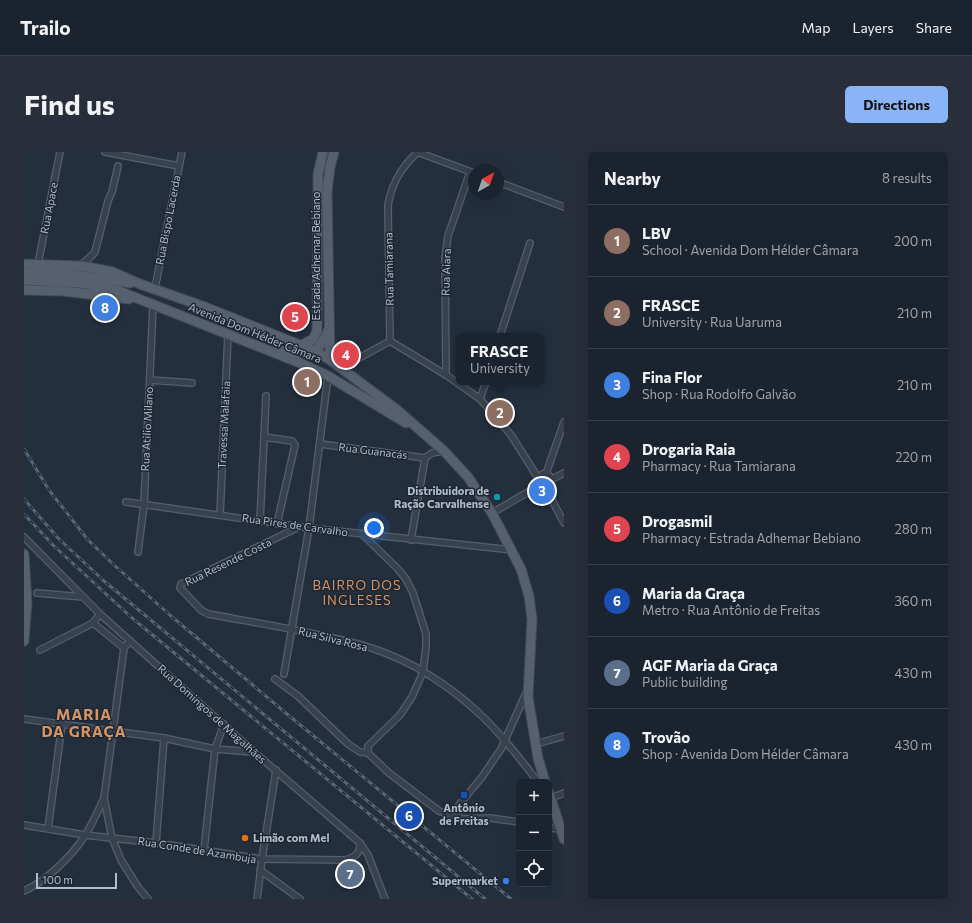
<!DOCTYPE html>
<html lang="en">
<head>
<meta charset="utf-8">
<style>
	body { margin:0; font-family:Commissioner,sans-serif; background:#282f3a; color:#f1f3f6 }
	.controls { position:absolute; right:12px; bottom:12px; display:grid; overflow:hidden; border-radius:6px; box-shadow:0 4px 16px #0002 }
	.controls button { width:36px; height:36px; display:grid; place-items:center; padding:0; border:0; border-bottom:1px solid #39404a; background:#1b232e; color:#f1f3f6; font:20px sans-serif }
	.compass { position:absolute; left:444px; top:12px; width:36px; height:36px; border-radius:50%; background:#1b232e; box-shadow:0 4px 16px #0002; rotate:40deg }
	.scale { position:absolute; left:12px; bottom:10px; width:81px; box-sizing:border-box; padding-left:4px; border:2px solid #b4bcc9; border-top:0; font-size:11px; line-height:14px; white-space:nowrap; color:#b4bcc9; -webkit-text-stroke:3px #1d2633; paint-order:stroke }
	.you { position:absolute; left:350px; top:376px; width:14px; height:14px; margin:-10px; border:3px solid #fff; border-radius:50%; background:#1a73e8; box-shadow:0 0 0 6px #1a73e833 }
	.badge { display:grid; place-items:center; width:26px; height:26px; border-radius:50%; background:#8ab4f8; color:#fff; font-size:13px; font-weight:700 }
	.pin { position:absolute; translate:-50% -50%; border:2px solid #fff; box-shadow:0 1px 4px #0006 }
	.popup { position:absolute; left:432px; top:181px; width:88px; height:52px; box-sizing:border-box; display:grid; place-content:center; border-radius:6px; background:#1b232e; filter:drop-shadow(0 1px 3px #0005); font-size:13px; white-space:nowrap; color:#a0a4aa }
	.popup b { font-size:15px; color:#f1f3f6 }
	.popup::after { content:''; position:absolute; left:50%; top:100%; margin-left:-8px; border:8px solid transparent; border-top-color:#1b232e }
	.list { margin:0; padding:0; list-style:none }
	h2 { display:flex; justify-content:space-between; align-items:center; height:52px; margin:0; padding:0 16px; font-size:17px }
	h2 small { font-size:13px; font-weight:400; color:#a0a4aa }
	.list li { display:grid; grid-template-columns:26px 1fr auto; gap:12px; align-items:center; box-sizing:border-box; height:72px; padding:0 16px; border-top:1px solid #39404a }
	.list b { display:block; font-size:15px; white-space:nowrap }
	.list p { margin:0; font-size:13px; white-space:nowrap; color:#a0a4aa }
	.list em { font-size:13px; font-style:normal; color:#a0a4aa }
	.icon { flex:none; width:22px; height:22px; fill:none; stroke:currentColor; stroke-width:2; stroke-linecap:round; stroke-linejoin:round }
	.map { position:relative; flex:none; width:540px; height:747px; overflow:hidden; border-radius:6px }
	header { display:flex; align-items:center; gap:24px; box-sizing:border-box; height:56px; padding:0 20px; background:#1b232e; border-bottom:1px solid #39404a }
	header strong { font-size:19px }
	nav { display:flex; gap:22px; margin-inline-start:auto; font-size:14px }
	.intro { display:flex; align-items:center; justify-content:space-between; box-sizing:border-box; height:96px; padding:0 24px }
	h1 { margin:0; font-size:28px }
	.button { padding:10px 18px; border-radius:6px; background:#8ab4f8; color:#111; font-size:14px; font-weight:700 }
	main { display:flex; gap:24px; padding:0 24px }
	aside { flex:1; background:#1b232e; border-radius:6px; box-shadow:0 4px 16px #0002 }
	.map>svg:first-child { display:block }
</style>
</head>
<body>
<header>
<strong>Trailo</strong>
<nav><a>Map</a><a>Layers</a><a>Share</a></nav>
</header>
<div class="intro"><h1>Find us</h1><a class="button">Directions</a></div>
<main>
<div class="map">
<svg width="540" height="747" viewBox="0 0 540 747">
	<rect width="100%" height="100%" fill="#242f3e"/>
	<g fill="none" stroke-linecap="round" stroke-linejoin="round">
		<defs>
			<g id="street">
				<path d="M81 0 155 14"/>
				<path d="M393 0 450 21"/>
				<path d="M474 30 540 55"/>
				<path d="M14 112 36 0"/>
				<path d="M58 114C61 107 67 106 71 100L84 49 88 40 94 14"/>
				<path d="M131 136 158 0"/>
				<path d="M476 184 506 91"/>
				<path d="M366 189 422 223 456 247 487 283 516 329"/>
				<path d="M366 189 364 53C368 31 377 15 394 0"/>
				<path d="M317 216 366 189"/>
				<path d="M422 223 421 106 424 84 446 20"/>
				<path d="M126 228 168 231"/>
				<path d="M456 247 462 230"/>
				<path d="M240 285 268 289 271 293 253 372"/>
				<path d="M296 292 401 306"/>
				<circle cx="521" cy="327" r="5.5"/>
				<path d="M522 322 540 270"/>
				<path d="M526 328 540 321"/>
				<path d="M520 333 540 371"/>
				<path d="M102 350 285 376 488 398"/>
				<path d="M468 361 518 332"/>
				<path d="M196 363 204 182"/>
				<path d="M236 369 242 244"/>
				<path d="M275 375 157 432 156 436 177 458 184 462C222 469 259 475 295 483 319 488 343 493 366 503 401 517 436 542 463 569 482 588 498 609 514 630"/>
				<path d="M338 382 373 416 382 427 389 441 402 482V495L399 520 388 545 376 563 344 594V601"/>
				<path d="M0 385 76 462 230 600 336 691 344 703 361 747"/>
				<path d="M387 388 401 306 408 301 420 299"/>
				<path d="M114 400 120 353 129 154"/>
				<path d="M13 441 59 445"/>
				<path d="M69 471 100 496"/>
				<path d="M106 489 100 496 80 646 88 686 97 708 114 735 124 747"/>
				<path d="M16 498 69 471 76 462"/>
				<path d="M260 522 285 376 304 224"/>
				<path d="M251 527 274 544 324 592 336 600 344 601 365 621 415 659 435 667 466 666 495 670"/>
				<path d="M0 567 140 586 191 597 230 600"/>
				<path d="M512 592 540 584"/>
				<path d="M525 644 527 646 540 641"/>
				<path d="M435 667 434 660 435 653 458 625 477 597 502 541"/>
				<path d="M0 673 61 683 132 691 238 707 321 708C331 705 336 702 336 691"/>
				<path d="M525 676 536 677"/>
				<path d="M24 677 38 572"/>
				<path d="M132 691 140 586"/>
				<path d="M180 698 191 597 200 572"/>
				<path d="M236 718 276 747"/>
				<path d="M0 739C22 729 47 705 60 685 68 673 74 659 80 646"/>
				<path d="M233 747 238 707 252 618"/>
			</g>
			<g id="primary">
				<path d="M0 112 58 114 89 120 116 132 181 155 291 199 306 208 372 257 420 299 444 325 468 361 497 417 505 444 508 467 504 545 514 606 521 630"/>
				<path d="M0 121 46 122 106 131"/>
				<path d="M0 128 57 131 95 139 276 211 304 224 382 271"/>
				<path d="M0 138 39 139 105 147"/>
				<path d="M278 193 289 187 293 179 294 36V22L299 0"/>
				<path d="M259 199C282 205 295 202 304 179"/>
				<path d="M306 208 303 40 306 15 310 0"/>
				<path d="M0 402 3 450 0 489"/>
				<path d="M525 641 540 687"/>
			</g>
		</defs>
		<use href="#street" stroke="#565f6c" stroke-width="8"/>
		<use href="#primary" stroke="#414a57" stroke-width="11"/>
		<use href="#street" stroke="#38414e" stroke-width="5.5"/>
		<use href="#primary" stroke="#56606e" stroke-width="9"/>
		<defs>
			<g id="rail">
				<path d="M0 297 25 338 64 388 89 412 147 464 263 562 487 747"/>
				<path d="M0 347 34 386 80 429 461 747"/>
				<path d="M0 362 30 394 108 466 448 747"/>
			</g>
		</defs>
		<use href="#rail" stroke="#5a6575" stroke-width="3"/>
		<use href="#rail" stroke="#1d2633" stroke-width="1.5" stroke-dasharray="4.5" stroke-linecap="butt"/>
	</g>
	<circle fill="#0f9aa8" stroke="#1d2633" stroke-width="1.5" cx="473" cy="345" r="4"/>
	<rect fill="#1a4fb4" stroke="#1d2633" stroke-width="1.5" x="436" y="639" width="8" height="8" rx="2"/>
	<circle fill="#e8710a" stroke="#1d2633" stroke-width="1.5" cx="221" cy="686" r="4"/>
	<circle fill="#3f7fe0" stroke="#1d2633" stroke-width="1.5" cx="482" cy="729" r="4"/>
	<g text-anchor="middle" stroke-width="3" stroke-linejoin="round" paint-order="stroke">
		<g font-size="11" fill="#b4bcc9" stroke="#1d2633">
			<text transform="translate(25 56) rotate(-79)" y="4">Rua Apace</text>
			<text transform="translate(144 68) rotate(-79)" y="4">Rua Bispo Lacerda</text>
			<text transform="translate(292 104) rotate(-90)" y="4">Estrada Adhemar Bebiano</text>
			<text transform="translate(365 117) rotate(-91)" y="4">Rua Tamiarana</text>
			<text transform="translate(422 120) rotate(-88)" y="4">Rua Aiara</text>
			<text transform="translate(231 181) rotate(22)" y="4">Avenida Dom Hélder Câmara</text>
			<text transform="translate(200 273) rotate(-87)" y="4">Travessa Malafaia</text>
			<text transform="translate(123 277) rotate(-87)" y="4">Rua Atilio Milano</text>
			<text transform="translate(349 299) rotate(7)" y="4">Rua Guanacás</text>
			<text transform="translate(271 373) rotate(8)" y="4">Rua Pires de Carvalho</text>
			<text transform="translate(204 410) rotate(-26)" y="4">Rua Resende Costa</text>
			<text transform="translate(309 487) rotate(14)" y="4">Rua Silva Rosa</text>
			<text transform="translate(188 562) rotate(42)" y="4">Rua Domingos de Magalhães</text>
			<text transform="translate(173 698) rotate(9)" y="4">Rua Conde de Azambuja</text>
		</g>
		<g font-size="11" font-weight="bold" fill="#b4bcc9" stroke="#1d2633" text-anchor="end">
			<text x="465" y="343">Distribuidora de<tspan x="465" dy="13">Ração Carvalhense</tspan></text>
			<text x="440" y="660" text-anchor="middle">Antônio<tspan x="440" dy="13">de Freitas</tspan></text>
			<text x="229" y="690" text-anchor="start">Limão com Mel</text>
			<text x="474" y="733">Supermarket</text>
		</g>
		<g font-size="13" letter-spacing="1" fill="#d59563" stroke="#1d2633">
			<text x="333" y="438">BAIRRO DOS<tspan x="333" dy="15">INGLESES</tspan></text>
		</g>
		<g font-size="15" font-weight="bold" letter-spacing="1" fill="#d59563" stroke="#1d2633">
			<text x="60" y="568">MARIA<tspan x="60" dy="17">DA GRAÇA</tspan></text>
		</g>
	</g>
</svg>
<div class="controls">
<button>+</button>
<button>−</button>
<button><svg class="icon" aria-label="locate" viewBox="0 0 24 24"><circle cx="12" cy="12" r="6"/><path d="M12 2v4M12 18v4M2 12h4M18 12h4"/></svg></button>
</div>
<svg class="compass" viewBox="-18 -18 36 36"><path d="M0-13l5 13h-10z" fill="#e53935"/><path d="M0 13l5-13h-10z" fill="#a0a4aa"/></svg>
<div class="scale">100 m</div>
<div class="you"></div>
<div class="pin badge" style="left:283px;top:230px;background:#8d6e63">1</div>
<div class="pin badge" style="left:476px;top:261px;background:#8d6e63">2</div>
<div class="popup"><b>FRASCE</b>University</div>
<div class="pin badge" style="left:518px;top:339px;background:#3f7fe0">3</div>
<div class="pin badge" style="left:322px;top:203px;background:#e0444e">4</div>
<div class="pin badge" style="left:271px;top:165px;background:#e0444e">5</div>
<div class="pin badge" style="left:385px;top:664px;background:#1a4fb4">6</div>
<div class="pin badge" style="left:326px;top:722px;background:#5c6f8a">7</div>
<div class="pin badge" style="left:81px;top:156px;background:#3f7fe0">8</div>
</div>
<aside>
<h2>Nearby<small>8 results</small></h2>
<ul class="list">
<li><span class="badge" style="background:#8d6e63">1</span><div><b>LBV</b><p>School · Avenida Dom Hélder Câmara</p></div><em>200 m</em></li>
<li><span class="badge" style="background:#8d6e63">2</span><div><b>FRASCE</b><p>University · Rua Uaruma</p></div><em>210 m</em></li>
<li><span class="badge" style="background:#3f7fe0">3</span><div><b>Fina Flor</b><p>Shop · Rua Rodolfo Galvão</p></div><em>210 m</em></li>
<li><span class="badge" style="background:#e0444e">4</span><div><b>Drogaria Raia</b><p>Pharmacy · Rua Tamiarana</p></div><em>220 m</em></li>
<li><span class="badge" style="background:#e0444e">5</span><div><b>Drogasmil</b><p>Pharmacy · Estrada Adhemar Bebiano</p></div><em>280 m</em></li>
<li><span class="badge" style="background:#1a4fb4">6</span><div><b>Maria da Graça</b><p>Metro · Rua Antônio de Freitas</p></div><em>360 m</em></li>
<li><span class="badge" style="background:#5c6f8a">7</span><div><b>AGF Maria da Graça</b><p>Public building</p></div><em>430 m</em></li>
<li><span class="badge" style="background:#3f7fe0">8</span><div><b>Trovão</b><p>Shop · Avenida Dom Hélder Câmara</p></div><em>430 m</em></li>
</ul>
</aside>
</main>
</body>
</html>
